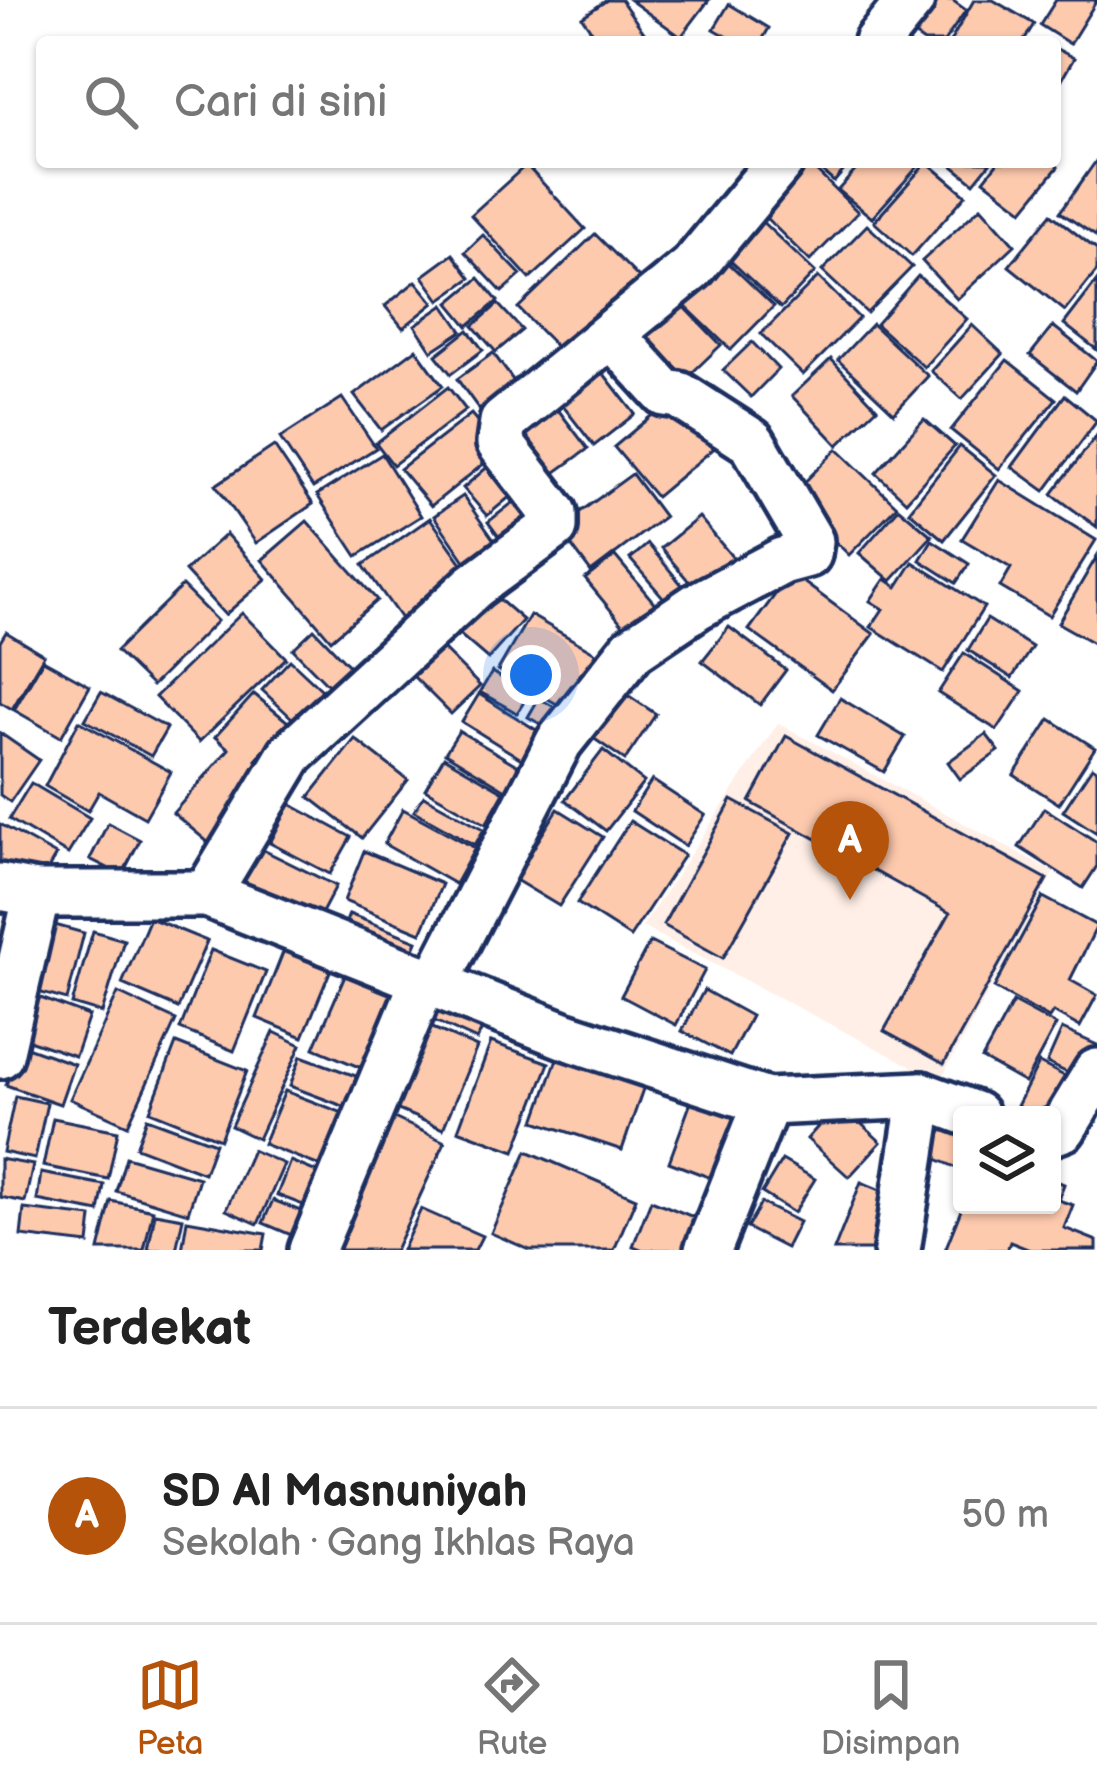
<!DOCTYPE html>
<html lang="id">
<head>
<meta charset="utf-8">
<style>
	body { margin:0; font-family:"Balsamiq Sans",sans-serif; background:#f6f6f6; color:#222 }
	.controls { position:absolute; right:36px; bottom:36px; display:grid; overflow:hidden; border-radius:12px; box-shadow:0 3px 9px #0004 }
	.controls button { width:108px; height:108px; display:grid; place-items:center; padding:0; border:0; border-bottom:3px solid #e0e0e0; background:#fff; color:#222; font:60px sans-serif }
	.you { position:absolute; left:531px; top:675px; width:42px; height:42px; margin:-30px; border:9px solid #fff; border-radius:50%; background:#1a73e8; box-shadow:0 0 0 18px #1a73e833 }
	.badge { display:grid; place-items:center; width:78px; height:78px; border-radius:50%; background:#b45309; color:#fff; font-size:39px; font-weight:700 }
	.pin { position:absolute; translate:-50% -99px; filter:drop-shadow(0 3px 6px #0008) }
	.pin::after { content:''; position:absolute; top:63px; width:42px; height:36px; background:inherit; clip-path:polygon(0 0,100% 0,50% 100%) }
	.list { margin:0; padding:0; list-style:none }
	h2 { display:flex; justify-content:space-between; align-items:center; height:156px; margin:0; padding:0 48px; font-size:51px }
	h2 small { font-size:39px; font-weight:400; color:#767676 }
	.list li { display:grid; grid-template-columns:78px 1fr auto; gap:36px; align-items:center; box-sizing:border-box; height:216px; padding:0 48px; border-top:3px solid #e0e0e0 }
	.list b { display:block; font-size:45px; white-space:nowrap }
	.list p { margin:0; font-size:39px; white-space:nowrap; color:#767676 }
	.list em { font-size:39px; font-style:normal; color:#767676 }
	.icon { flex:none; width:66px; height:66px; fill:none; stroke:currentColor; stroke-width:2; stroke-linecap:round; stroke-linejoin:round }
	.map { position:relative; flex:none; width:1097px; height:1250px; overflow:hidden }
	.search { position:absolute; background:#fff; box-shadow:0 3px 9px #0004; left:36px; right:36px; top:36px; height:132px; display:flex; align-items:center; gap:30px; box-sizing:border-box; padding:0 42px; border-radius:12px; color:#767676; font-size:45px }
	.sheet { height:372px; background:#fff }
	nav { display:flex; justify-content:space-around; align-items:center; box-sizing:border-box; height:168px; border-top:3px solid #e0e0e0; background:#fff; font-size:33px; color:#767676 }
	nav a { display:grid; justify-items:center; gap:6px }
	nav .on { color:#b45309 }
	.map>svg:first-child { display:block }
</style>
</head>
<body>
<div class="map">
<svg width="1097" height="1250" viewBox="0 0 1097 1250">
	<rect width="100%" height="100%" fill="#fff"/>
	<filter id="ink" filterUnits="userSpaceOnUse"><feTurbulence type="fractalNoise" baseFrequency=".00833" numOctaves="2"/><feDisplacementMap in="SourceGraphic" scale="24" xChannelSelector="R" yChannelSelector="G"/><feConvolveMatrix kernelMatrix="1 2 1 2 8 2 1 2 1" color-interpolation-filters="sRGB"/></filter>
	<g filter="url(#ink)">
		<path fill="#ffefe7" d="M778 723 1054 872 940 1081 642 927Z"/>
		<g fill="#fecaae" stroke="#1b2f5e" stroke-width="3">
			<path d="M607 0H621L650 41 599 42 582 17Z"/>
			<path d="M630 0H709L681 37Z"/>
			<path d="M938 0H952L966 10 944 42H924L914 35Z"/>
			<path d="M974 0H993L1034 24 1023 42H950Z"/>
			<path d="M1056 0H1097L1070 44 1040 25Z"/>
			<path d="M729 4 769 28 761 42H737L714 29Z"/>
			<path d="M1055 48 1074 58 1055 91Z"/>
			<path d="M1096 161 1097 162V237L1060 212Z"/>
			<path d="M811 162H851L834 182Z"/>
			<path d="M863 162H922L872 218 838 190Z"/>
			<path d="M927 162 966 195 912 256 874 222Z"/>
			<path d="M948 162H991L974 183Z"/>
			<path d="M998 162H1053L1058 167 1023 210 984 180Z"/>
			<path d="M526 165 585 229 530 279 471 215Z"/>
			<path d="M810 165 858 212 810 261 762 214Z"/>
			<path d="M981 207 1015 245 957 299 922 261Z"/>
			<path d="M1051 214 1097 250V271L1065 311 1009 266Z"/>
			<path d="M755 215 815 272 781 308 720 251Z"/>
			<path d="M867 225 912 267 867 313 822 271Z"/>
			<path d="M595 234 646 285 569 360 518 308Z"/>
			<path d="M483 235 521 275 502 292 465 252Z"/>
			<path d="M453 254 471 278 440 300 423 276Z"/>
			<path d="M721 256 774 306 731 350 679 300Z"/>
			<path d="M918 276 967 319 924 367 876 324Z"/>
			<path d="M818 277 859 318 803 375 761 334Z"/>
			<path d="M479 278 498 301 468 326 449 303Z"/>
			<path d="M416 281 434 303 403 328 385 306Z"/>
			<path d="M1097 281V350L1064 324Z"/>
			<path d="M676 298 721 345 671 393 626 346Z"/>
			<path d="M498 304 522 330 496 352 473 326Z"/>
			<path d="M444 305 462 331 432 351 415 325Z"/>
			<path d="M872 324 928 376 894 413 838 360Z"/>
			<path d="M972 325 1003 354 962 399 931 371Z"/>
			<path d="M1053 326 1097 361 1076 391 1030 355Z"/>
			<path d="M468 330 483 350 451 374 436 355Z"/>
			<path d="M752 342 778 369 751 397 723 370Z"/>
			<path d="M416 349 443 386 381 430 354 395Z"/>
			<path d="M493 353 527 399 491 426 457 379Z"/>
			<path d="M831 359 877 408 838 445 792 396Z"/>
			<path d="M1007 360 1056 399 999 469 951 430Z"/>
			<path d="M597 365 635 414 594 446 556 397Z"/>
			<path d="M448 387 466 410 393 465 376 443Z"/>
			<path d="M676 395 718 445 656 497 614 447Z"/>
			<path d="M1065 395 1097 421 1045 491 1012 467Z"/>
			<path d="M342 398 376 448 313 488 280 438Z"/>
			<path d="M550 399 588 449 538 485 501 436Z"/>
			<path d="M471 414 501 450 431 506 400 469Z"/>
			<path d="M924 419 955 446 906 501 876 473Z"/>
			<path d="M1097 435V527L1052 494Z"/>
			<path d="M274 446 313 504 256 543 216 485Z"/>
			<path d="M960 446 996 475 944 540 909 511Z"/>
			<path d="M837 449 897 506 849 555 790 497Z"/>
			<path d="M382 454 421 516 357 556 317 495Z"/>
			<path d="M500 456 525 484 487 516 463 488Z"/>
			<path d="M632 474 664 517 591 572 558 528Z"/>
			<path d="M999 480 1096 540 1049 616 1000 587 1011 568 962 539Z"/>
			<path d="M529 490 552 521 510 552 488 522Z"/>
			<path d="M463 496 503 553 474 574 434 516Z"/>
			<path d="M899 508 932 536 891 581 859 553Z"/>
			<path d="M699 517 739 565 701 596 661 548Z"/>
			<path d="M430 518 471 576 404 623 363 565Z"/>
			<path d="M307 521 377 600 331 640 262 560Z"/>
			<path d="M226 534 266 579 225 615 185 571Z"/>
			<path d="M932 540 969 564 956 583 920 560Z"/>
			<path d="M648 544 692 597 675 611 630 559Z"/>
			<path d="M615 556 667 618 637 642 585 579Z"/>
			<path d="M1097 556V645L1058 623Z"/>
			<path d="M913 562 984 607 943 672 871 627 883 609 870 601 885 579 897 587Z"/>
			<path d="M791 573 874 634 832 690 749 630Z"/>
			<path d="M480 583 523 620 488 659 445 622Z"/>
			<path d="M182 586 217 621 152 686 116 651Z"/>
			<path d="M242 613 286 658 199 742 155 697Z"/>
			<path d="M530 615 601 656 569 711 498 670Z"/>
			<path d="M987 619 1032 647 1012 678 968 650Z"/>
			<path d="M729 627 786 670 760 705 702 661Z"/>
			<path d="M314 629 353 670 332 689 293 649Z"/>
			<path d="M6 632 44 655 12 709 0 702V642Z"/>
			<path d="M432 638 480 686 451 714 404 667Z"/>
			<path d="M964 653 1023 691 997 730 938 693Z"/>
			<path d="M43 660 90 686 61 737 14 710Z"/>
			<path d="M290 660 322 690 294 720 262 690Z"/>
			<path d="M492 672 529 694 517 713 480 692Z"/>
			<path d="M611 684 656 714 625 760 580 729Z"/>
			<path d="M101 692 167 728 151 756 85 720Z"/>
			<path d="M254 694 288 722 256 760 272 773 210 844 173 813 229 749 215 737Z"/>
			<path d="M479 694 541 733 523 760 462 722Z"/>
			<path d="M539 698 569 716 558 734 528 717Z"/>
			<path d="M840 698 905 737 884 772 818 735Z"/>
			<path d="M1050 719 1095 748 1059 804 1014 775Z"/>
			<path d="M79 721 171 772 145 818 99 792 88 811 45 786Z"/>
			<path d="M459 731 520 767 506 790 445 753Z"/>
			<path d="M0 733 39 760 10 802 0 795Z"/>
			<path d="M986 734 999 751 960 779 948 762Z"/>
			<path d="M786 736 1047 879 944 1064 884 1031 950 913 750 802Z"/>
			<path d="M355 739 408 780 362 838 309 797Z"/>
			<path d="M603 750 644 782 606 831 565 800Z"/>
			<path d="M444 757 504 792 486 824 425 789Z"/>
			<path d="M1092 767 1097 770V833L1063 811Z"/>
			<path d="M652 780 705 815 685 846 632 811Z"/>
			<path d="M31 783 90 818 68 854 9 819Z"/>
			<path d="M424 796 484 829 475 845 414 811Z"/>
			<path d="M732 800 793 833 723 958 663 925Z"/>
			<path d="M290 804 351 837 330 874 270 843Z"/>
			<path d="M1044 808 1097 842V866L1083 888 1019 847Z"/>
			<path d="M403 809 475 848 455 884 384 844Z"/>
			<path d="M558 809 603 837 559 906 514 879Z"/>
			<path d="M630 821 684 855 630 937 577 903Z"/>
			<path d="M108 823 140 840 122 875 90 859Z"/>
			<path d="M0 824 56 855 38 886 0 865Z"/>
			<path d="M247 842 336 886 316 924 228 880Z"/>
			<path d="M364 851 442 884 421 933 344 901Z"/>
			<path d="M1043 897 1097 926 1070 980 1097 995 1080 1027 1053 1012 1049 1018 994 988Z"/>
			<path d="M349 914 417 941 406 968 339 941Z"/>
			<path d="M150 918 207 941 178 1008 122 984Z"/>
			<path d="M44 922 84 933 67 1000 27 989Z"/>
			<path d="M93 931 124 940 102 1013 72 1004Z"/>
			<path d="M650 942 705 970 676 1025 621 996Z"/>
			<path d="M286 945 333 964 303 1037 257 1018Z"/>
			<path d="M211 950 266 972 234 1051 180 1029Z"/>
			<path d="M345 976 404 1000 373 1073 314 1048Z"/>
			<path d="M429 987 489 1013 477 1040 417 1013Z"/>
			<path d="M704 990 751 1016 730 1056 682 1031Z"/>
			<path d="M118 993 176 1020 128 1125 70 1099Z"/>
			<path d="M35 996 89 1016 75 1056 20 1037Z"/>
			<path d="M1013 1002 1056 1025 1025 1083 982 1059Z"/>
			<path d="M414 1020 477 1047 443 1129 379 1102Z"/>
			<path d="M1062 1029 1097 1045V1066L1089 1083 1047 1063Z"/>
			<path d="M274 1032 301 1045 258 1139 231 1126Z"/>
			<path d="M491 1042 549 1063 515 1151 458 1130Z"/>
			<path d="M176 1043 247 1071 220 1139 150 1111Z"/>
			<path d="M21 1045 74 1064 60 1104 6 1085Z"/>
			<path d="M301 1056 375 1083 364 1114 290 1086Z"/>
			<path d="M558 1056 644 1086 622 1150 535 1121Z"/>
			<path d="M1039 1063 1078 1083 1052 1115H1034L1017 1106Z"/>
			<path d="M285 1091 359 1119 338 1173 263 1144Z"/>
			<path d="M695 1091 745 1110 719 1181 669 1162Z"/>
			<path d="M15 1096 47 1103 35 1159 3 1152Z"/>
			<path d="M839 1103 881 1142 849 1177 807 1139Z"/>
			<path d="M379 1111 445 1142 395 1250H325Z"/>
			<path d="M950 1115 962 1121V1170L930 1156Z"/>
			<path d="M53 1118 118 1131 108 1179 43 1166Z"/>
			<path d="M147 1118 215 1143 204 1173 136 1147Z"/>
			<path d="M252 1150 284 1164 258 1224 226 1210Z"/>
			<path d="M527 1151 636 1198 614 1250H530L491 1233Z"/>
			<path d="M126 1157 199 1178 188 1213 116 1191Z"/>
			<path d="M0 1159 33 1165 25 1202 0 1197Z"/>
			<path d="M782 1160 815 1179 794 1213 762 1193Z"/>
			<path d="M290 1161 329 1177 316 1210 277 1195Z"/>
			<path d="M41 1173 104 1185 99 1212 37 1200Z"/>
			<path d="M1052 1179 1064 1184 1058 1200 1073 1205 1064 1228 1097 1241V1250H1030L1010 1242 1007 1250H945L963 1205H1052Z"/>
			<path d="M861 1182 905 1200 884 1250H834Z"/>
			<path d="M273 1200 313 1216 303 1240 263 1223Z"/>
			<path d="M651 1200 711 1224 701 1250H643L633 1246Z"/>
			<path d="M111 1201 153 1210 144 1250H99Z"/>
			<path d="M761 1203 799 1222 786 1248 747 1228Z"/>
			<path d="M24 1209 92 1217 89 1244 21 1236Z"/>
			<path d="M421 1209 482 1236 475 1250H402Z"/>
			<path d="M155 1213 183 1218 176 1250H148Z"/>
			<path d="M187 1220 266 1234 263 1250H182Z"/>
		</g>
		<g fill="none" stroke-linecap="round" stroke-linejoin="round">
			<defs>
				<g id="minor">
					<path d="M877 42 911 0"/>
					<path d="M0 887 37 894H207L566 1036 767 1102 921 1095 975 1115"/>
					<path d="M207 894 291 754 474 586 554 527V513L500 443 503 422 692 268 780 162"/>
					<path d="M435 984 559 742 633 649 697 606 782 561 808 554 810 541 752 442 679 395 665 393 613 336"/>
					<path d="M0 1055 37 894"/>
					<path d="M1052 1132 1063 1128 1097 1072"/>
					<path d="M312 1250 424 980"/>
					<path d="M708 1250 767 1102"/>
					<path d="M897 1250 921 1095"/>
				</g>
			</defs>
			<use href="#minor" stroke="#1b2f5e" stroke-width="54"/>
			<use href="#minor" stroke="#fff" stroke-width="45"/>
		</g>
	</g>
</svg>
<div class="controls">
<button><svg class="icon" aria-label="layers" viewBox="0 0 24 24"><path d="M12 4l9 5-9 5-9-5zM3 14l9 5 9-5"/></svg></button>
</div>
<div class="you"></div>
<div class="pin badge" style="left:850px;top:900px">A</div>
<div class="search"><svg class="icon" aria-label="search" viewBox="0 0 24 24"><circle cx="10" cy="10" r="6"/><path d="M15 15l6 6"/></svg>Cari di sini</div>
</div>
<section class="sheet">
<h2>Terdekat<small></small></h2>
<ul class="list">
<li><span class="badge">A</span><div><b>SD Al Masnuniyah</b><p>Sekolah · Gang Ikhlas Raya</p></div><em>50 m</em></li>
</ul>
</section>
<nav>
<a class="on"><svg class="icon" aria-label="map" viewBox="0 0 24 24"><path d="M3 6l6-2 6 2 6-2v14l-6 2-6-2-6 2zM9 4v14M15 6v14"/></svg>Peta</a>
<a><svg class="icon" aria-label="directions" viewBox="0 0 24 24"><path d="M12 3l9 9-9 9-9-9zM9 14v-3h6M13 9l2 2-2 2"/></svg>Rute</a>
<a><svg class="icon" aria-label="saved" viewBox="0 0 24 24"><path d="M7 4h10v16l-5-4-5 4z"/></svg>Disimpan</a>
</nav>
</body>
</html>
